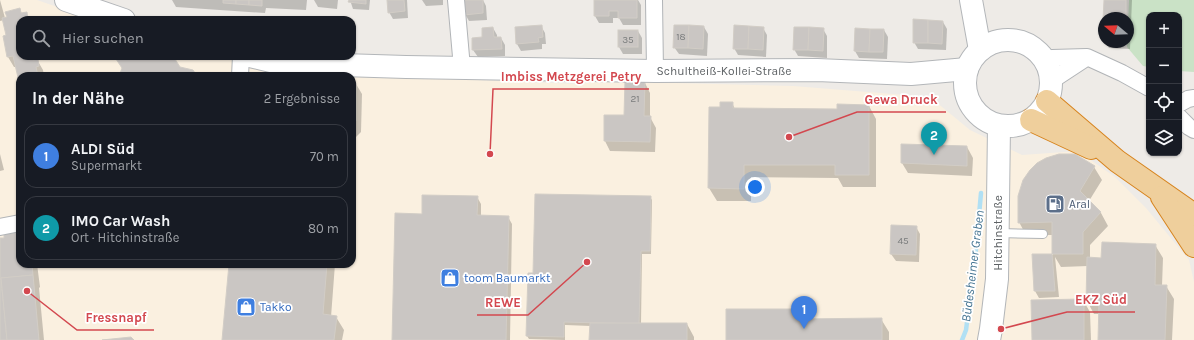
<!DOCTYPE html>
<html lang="de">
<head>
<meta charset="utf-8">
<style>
	body { margin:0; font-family:Karla,sans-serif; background:#20242c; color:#f1f3f6 }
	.controls { position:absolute; right:12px; top:12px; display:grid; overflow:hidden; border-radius:8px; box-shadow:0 1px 3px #0004 }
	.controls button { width:36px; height:36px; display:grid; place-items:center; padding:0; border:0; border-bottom:1px solid #363941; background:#171b24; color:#f1f3f6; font:20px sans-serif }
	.compass { position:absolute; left:1098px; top:12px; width:36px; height:36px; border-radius:50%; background:#171b24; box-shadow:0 1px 3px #0004; rotate:289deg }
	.you { position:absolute; left:755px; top:187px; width:14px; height:14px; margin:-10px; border:3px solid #fff; border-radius:50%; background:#1a73e8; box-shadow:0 0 0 6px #1a73e833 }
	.badge { display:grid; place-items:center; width:26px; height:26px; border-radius:50%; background:#d3484f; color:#fff; font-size:13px; font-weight:700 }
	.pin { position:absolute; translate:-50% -33px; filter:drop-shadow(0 1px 2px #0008) }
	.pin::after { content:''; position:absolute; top:21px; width:14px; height:12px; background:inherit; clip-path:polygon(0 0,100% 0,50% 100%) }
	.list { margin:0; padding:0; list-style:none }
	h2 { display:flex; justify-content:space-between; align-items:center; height:52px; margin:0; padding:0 16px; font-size:17px }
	h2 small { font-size:13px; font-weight:400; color:#9ea1a6 }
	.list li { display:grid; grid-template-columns:26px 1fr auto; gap:12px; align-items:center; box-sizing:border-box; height:64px; margin:0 8px 8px; padding:0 8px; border:1px solid #363941; border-radius:12px }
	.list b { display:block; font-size:15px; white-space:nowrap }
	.list p { margin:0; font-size:13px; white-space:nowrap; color:#9ea1a6 }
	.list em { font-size:13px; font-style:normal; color:#9ea1a6 }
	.icon { flex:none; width:22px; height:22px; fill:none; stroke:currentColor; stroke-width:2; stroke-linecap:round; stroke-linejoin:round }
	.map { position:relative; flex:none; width:1194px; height:340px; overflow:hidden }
	.search { position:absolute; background:#171b24; box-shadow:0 1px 3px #0004; left:16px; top:16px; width:340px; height:44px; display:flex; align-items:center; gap:10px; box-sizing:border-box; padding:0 14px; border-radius:12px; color:#9ea1a6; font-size:15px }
	.panel { position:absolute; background:#171b24; box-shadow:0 1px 3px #0004; left:16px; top:72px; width:340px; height:196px; border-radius:12px }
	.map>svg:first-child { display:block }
</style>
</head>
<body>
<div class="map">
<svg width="1194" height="340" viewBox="0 0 1194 340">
	<rect width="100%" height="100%" fill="#eeebe7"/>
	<path fill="#faf0e0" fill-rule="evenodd" d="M0 0H37L95 20H20V56H213L288 73 580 84 596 81 793 86 930 97 970 130 1022 155 1078 151 1115 177 1146 208 1189 260 1194 282V340H0ZM20 76H352V264H20Z"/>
	<path fill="#cae2c6" d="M1129 0H1194V72L1179 71V15H1149V67L1143 66 1127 47Z"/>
	<g fill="#0003">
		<path d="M0 0 5 18 20 9 22 14 26 13 30 20H20V56H39L40 58H36L43 70 44 76H20V82L16 67H14L8 57 4 37 7 36 4 20 0 21Z"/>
		<path d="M172 0H307L306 10 266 8 265 13 176 7Z"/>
		<path d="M314 0H338L337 9 318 7Z"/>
		<path d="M350 0H370L369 10 353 9Z"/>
		<path d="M388 0H407L408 18 393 19 389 12Z"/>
		<path d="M422 0H443V5L426 6Z"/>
		<path d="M464 0H483L486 6 487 20 469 21 465 14Z"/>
		<path d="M595 0H638L641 5V25H623L619 18H613V23H599L595 16Z"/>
		<path d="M1105 0H1132L1130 49 1109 48 1106 42H1128V18H1104Z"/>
		<path d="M943 22 947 29 946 50 918 49 914 42Z"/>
		<path d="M541 26 545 33 546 44H542V49L521 51 517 44Z"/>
		<path d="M704 27 708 34 707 56 679 54 674 47Z"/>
		<path d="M493 28 497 35V38H501L505 45V56L478 57 473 50V39L483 38Z"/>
		<path d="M763 28 767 35 766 57 738 55 734 48Z"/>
		<path d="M823 29 827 36V58L798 56 794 49Z"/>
		<path d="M856 29 884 30 888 37 887 59 859 58 855 51Z"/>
		<path d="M638 31 642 38V54H623L619 47Z"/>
		<path d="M645 83 650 93V117L656 128 655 152 610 151 605 141 625 116Z"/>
		<path d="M352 84H356L362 94 361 132 352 141Z"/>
		<path d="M732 103 735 109 838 110 869 106 876 119V187H843L838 178 751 177V201H717L709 188 710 108H721Z"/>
		<path d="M902 145 967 147 973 158 972 176 908 173 902 163Z"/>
		<path d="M0 154 4 170 0 171Z"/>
		<path d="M1075 155 1094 167 1102 180 1089 201 1101 213 1108 226 1090 245V258L1102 259 1155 245 1163 258 1162 286H1166L1174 299 1172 340H1099L1100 314H1094L1087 301 1088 266 1061 267 1055 257 1059 297 1039 298 1035 291 1033 255H1053V235H1026L1019 222Z"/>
		<path d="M477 197 481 204V217H508L512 224 510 340H393L423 215Z"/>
		<path d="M650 197 652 200 651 254H642L641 324H687L694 337V340H590L591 326 565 325V340L529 339 527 336 529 274H534Z"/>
		<path d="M892 226 916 227 920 234 919 262 896 261 891 254Z"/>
		<path d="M20 233V264H37L40 287 39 288 44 340H0V239H6Z"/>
		<path d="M230 264H335L331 317H336L344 330 342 340H223Z"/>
		<path d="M1083 300 1090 312 1091 340H1033Z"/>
		<path d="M801 310 807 320 881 319 889 332V340H727Z"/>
	</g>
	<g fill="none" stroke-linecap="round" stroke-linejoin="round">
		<path stroke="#b1e0f4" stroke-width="4.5" d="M962 340 966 330 975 260 981 193"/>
	</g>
	<g fill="#cac6c3" stroke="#d2cdc6">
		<path d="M223 0H236V4L223 3Z"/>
		<path d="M236 0H249V5L236 4Z"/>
		<path d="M249 0H262V6L249 5Z"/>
		<path d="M349 0H366V4L348 2Z"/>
		<path d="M387 0H404L405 11 388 13Z"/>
		<path d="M463 0H483V13L464 15Z"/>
		<path d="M594 0H637V18H618V11H609V16H594Z"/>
		<path d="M1104 0H1126V18H1104V39H1102Z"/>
		<path d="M20 8 21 13 27 12 28 20H20V56H32L33 60 38 59 39 66 36 67 38 76H20V81L19 82 13 56 7 57 3 36 6 35 2 18 7 17 5 12Z"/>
		<path d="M913 19 928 20V43H913Z"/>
		<path d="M928 20 943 21 942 44 928 43Z"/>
		<path d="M542 25 543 37 538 38 539 42 516 44 515 27Z"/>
		<path d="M674 25H689L688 48H673Z"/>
		<path d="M689 25 704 26 703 49 688 48Z"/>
		<path d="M734 25 749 26 748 49H733Z"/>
		<path d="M749 26 764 27 763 50 748 49Z"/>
		<path d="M493 27 494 37H501L502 49 472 50V38L482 37V28Z"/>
		<path d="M794 27H809L808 50H793Z"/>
		<path d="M809 27 824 28 823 51 808 50Z"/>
		<path d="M855 28 870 29 869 52 854 51Z"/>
		<path d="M870 29H884L883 52H869Z"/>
		<rect x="618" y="30" width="20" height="17"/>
		<path d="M114 56H166L175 59 180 67 193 70 197 76H119L122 68Z"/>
		<path d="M625 81 645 82 644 116H651L650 142 604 141V115H624Z"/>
		<path d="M352 83H356V121L352 125Z"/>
		<path d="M720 102H733V108L837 109V104L869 105V175H835V165H744V189L708 188 709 107H720Z"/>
		<path d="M901 144 967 146V166L901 163Z"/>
		<path d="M1059 154H1075L1095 166 1080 191 1101 212 1083 232V254H1052V222L1018 223V196L1023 180 1030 170 1037 163 1046 158Z"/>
		<path d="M535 194 651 196 650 251H641L639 324 564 322V337L526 336 528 273H533Z"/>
		<path d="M422 195 478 196 477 215 509 216 506 340H392L395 213 422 214Z"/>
		<path d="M891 225 917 226 916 255 890 254Z"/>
		<path d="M20 232V264H32L33 275 1 278 7 340H0V238H4V233Z"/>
		<path d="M1102 242 1156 244 1155 285H1167L1165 340H1098L1099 302H1086L1087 257 1101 258Z"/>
		<path d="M1032 254H1052L1055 291H1034Z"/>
		<path d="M229 264H327L323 314 337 316 334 340H222Z"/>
		<path d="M33 275 39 340H7L1 278Z"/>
		<path d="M1084 299V340H1032L1031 300Z"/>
		<path d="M726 309H802V319L882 318V340H726Z"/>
		<path d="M590 323H687V340H589Z"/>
		<path d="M131 337 134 340H102Z"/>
	</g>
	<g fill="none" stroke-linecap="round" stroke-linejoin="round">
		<defs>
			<path id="lane" d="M999 233 1043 234"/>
			<g id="street">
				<path d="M456 0 462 68"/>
				<path d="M654 0 655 71"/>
				<path d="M1044 60 1052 58 1087 57 1122 73 1149 88"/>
				<path d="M240 76 241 56"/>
				<path d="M1051 81 1086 58"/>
				<path d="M1179 104 1188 99 1194 98"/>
				<path d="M1179 117 1189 127 1194 130"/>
				<path d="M0 227 20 223"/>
			</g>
			<g id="secondary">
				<path d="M66 0 124 20"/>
				<path d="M971 0 980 50"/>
				<circle cx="1008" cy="83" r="43"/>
				<path d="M250 56 279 63 406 67 655 71 817 70 911 74 967 69"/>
				<path d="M989 340 991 329 997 279 999 126"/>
			</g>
			<g id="highway">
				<path d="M1047 101 1117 161 1194 215"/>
				<path d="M1031 120 1091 148"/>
				<path d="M1162 197 1194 246"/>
			</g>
		</defs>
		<use href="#lane" stroke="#b1b4b7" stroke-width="10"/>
		<use href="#street" stroke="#b1b4b7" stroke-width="18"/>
		<use href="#secondary" stroke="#b3b6b9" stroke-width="24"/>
		<use href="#highway" stroke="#d7841e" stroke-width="24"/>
		<use href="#lane" stroke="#fff" stroke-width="8"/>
		<use href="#street" stroke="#fff" stroke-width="16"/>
		<use href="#secondary" stroke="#fff" stroke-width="22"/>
		<use href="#highway" stroke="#efcf9c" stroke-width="22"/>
	</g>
	<defs>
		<symbol id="fuel-square" viewBox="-11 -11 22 22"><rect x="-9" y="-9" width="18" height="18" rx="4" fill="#5c6f8a" stroke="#fff"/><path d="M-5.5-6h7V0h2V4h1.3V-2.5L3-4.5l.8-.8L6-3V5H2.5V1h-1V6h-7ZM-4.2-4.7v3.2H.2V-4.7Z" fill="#fff"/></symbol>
		<symbol id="shop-square" viewBox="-11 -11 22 22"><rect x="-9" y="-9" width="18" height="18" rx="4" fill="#3f7fe0" stroke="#fff"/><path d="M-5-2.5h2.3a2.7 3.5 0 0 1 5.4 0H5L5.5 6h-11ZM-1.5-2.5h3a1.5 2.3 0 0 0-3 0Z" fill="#fff"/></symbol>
	</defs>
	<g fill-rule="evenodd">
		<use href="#fuel-square" x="1044" y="193" width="22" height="22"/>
		<use href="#shop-square" x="439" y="267" width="22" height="22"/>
		<use href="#shop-square" x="235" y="296" width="22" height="22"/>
	</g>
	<g text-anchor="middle" stroke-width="3.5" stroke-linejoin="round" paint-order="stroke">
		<g font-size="10" fill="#797b7c">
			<text x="681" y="40">18</text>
			<text x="628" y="43">35</text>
			<text x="635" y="102">21</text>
			<text x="903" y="244">45</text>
		</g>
		<g font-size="12" fill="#5e6265" stroke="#fff">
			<text x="724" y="75">Schultheiß-Kollei-Straße</text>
			<text transform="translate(998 233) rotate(-90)" y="4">Hitchinstraße</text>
		</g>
		<g font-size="12" fill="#4e5e75" stroke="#fff" text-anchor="start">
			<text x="1069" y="208">Aral</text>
		</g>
		<g font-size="12" fill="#366cbe" stroke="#fff" text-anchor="start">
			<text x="464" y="282">toom Baumarkt</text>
			<text x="260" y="311">Takko</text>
		</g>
		<g font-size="13" font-style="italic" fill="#487794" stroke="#fff">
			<text transform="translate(972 266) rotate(-83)" y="5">Büdesheimer Graben</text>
		</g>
	</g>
	<path fill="none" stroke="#d3484f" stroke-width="1.5" d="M490 154L493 89H649M789 137L857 112H946M1001 329L1067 312H1135M587 262L528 315H477M27 291L77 330H154"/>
	<g fill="#d3484f" stroke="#fff" stroke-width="1.5">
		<circle cx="490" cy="154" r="4"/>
		<circle cx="789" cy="137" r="4"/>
		<circle cx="1001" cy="329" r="4"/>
		<circle cx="587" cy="262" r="4"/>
		<circle cx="27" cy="291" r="4"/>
	</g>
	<g font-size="13" text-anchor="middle" font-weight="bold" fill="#d3484f" stroke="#fff" stroke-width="3.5" stroke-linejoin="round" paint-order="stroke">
		<text x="571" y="81">Imbiss Metzgerei Petry</text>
		<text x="901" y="104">Gewa Druck</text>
		<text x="1101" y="304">EKZ Süd</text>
		<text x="503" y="307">REWE</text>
		<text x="116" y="322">Fressnapf</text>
	</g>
</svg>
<div class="controls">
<button>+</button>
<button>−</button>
<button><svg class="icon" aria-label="locate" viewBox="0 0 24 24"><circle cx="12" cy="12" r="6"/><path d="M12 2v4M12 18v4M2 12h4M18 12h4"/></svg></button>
<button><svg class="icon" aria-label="layers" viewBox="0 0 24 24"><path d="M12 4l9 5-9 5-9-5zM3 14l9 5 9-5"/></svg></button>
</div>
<svg class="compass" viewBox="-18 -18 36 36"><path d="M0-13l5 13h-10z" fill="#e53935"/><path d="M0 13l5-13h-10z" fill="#9ea1a6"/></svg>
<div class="you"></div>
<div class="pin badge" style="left:804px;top:329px;background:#3f7fe0">1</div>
<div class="pin badge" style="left:934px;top:155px;background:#0f9aa8">2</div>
<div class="search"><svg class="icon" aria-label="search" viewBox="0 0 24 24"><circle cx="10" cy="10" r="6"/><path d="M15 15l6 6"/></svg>Hier suchen</div>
<section class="panel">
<h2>In der Nähe<small>2 Ergebnisse</small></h2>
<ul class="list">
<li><span class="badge" style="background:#3f7fe0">1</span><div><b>ALDI Süd</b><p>Supermarkt</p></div><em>70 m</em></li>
<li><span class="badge" style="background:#0f9aa8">2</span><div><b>IMO Car Wash</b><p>Ort · Hitchinstraße</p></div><em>80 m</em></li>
</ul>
</section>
</div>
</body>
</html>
